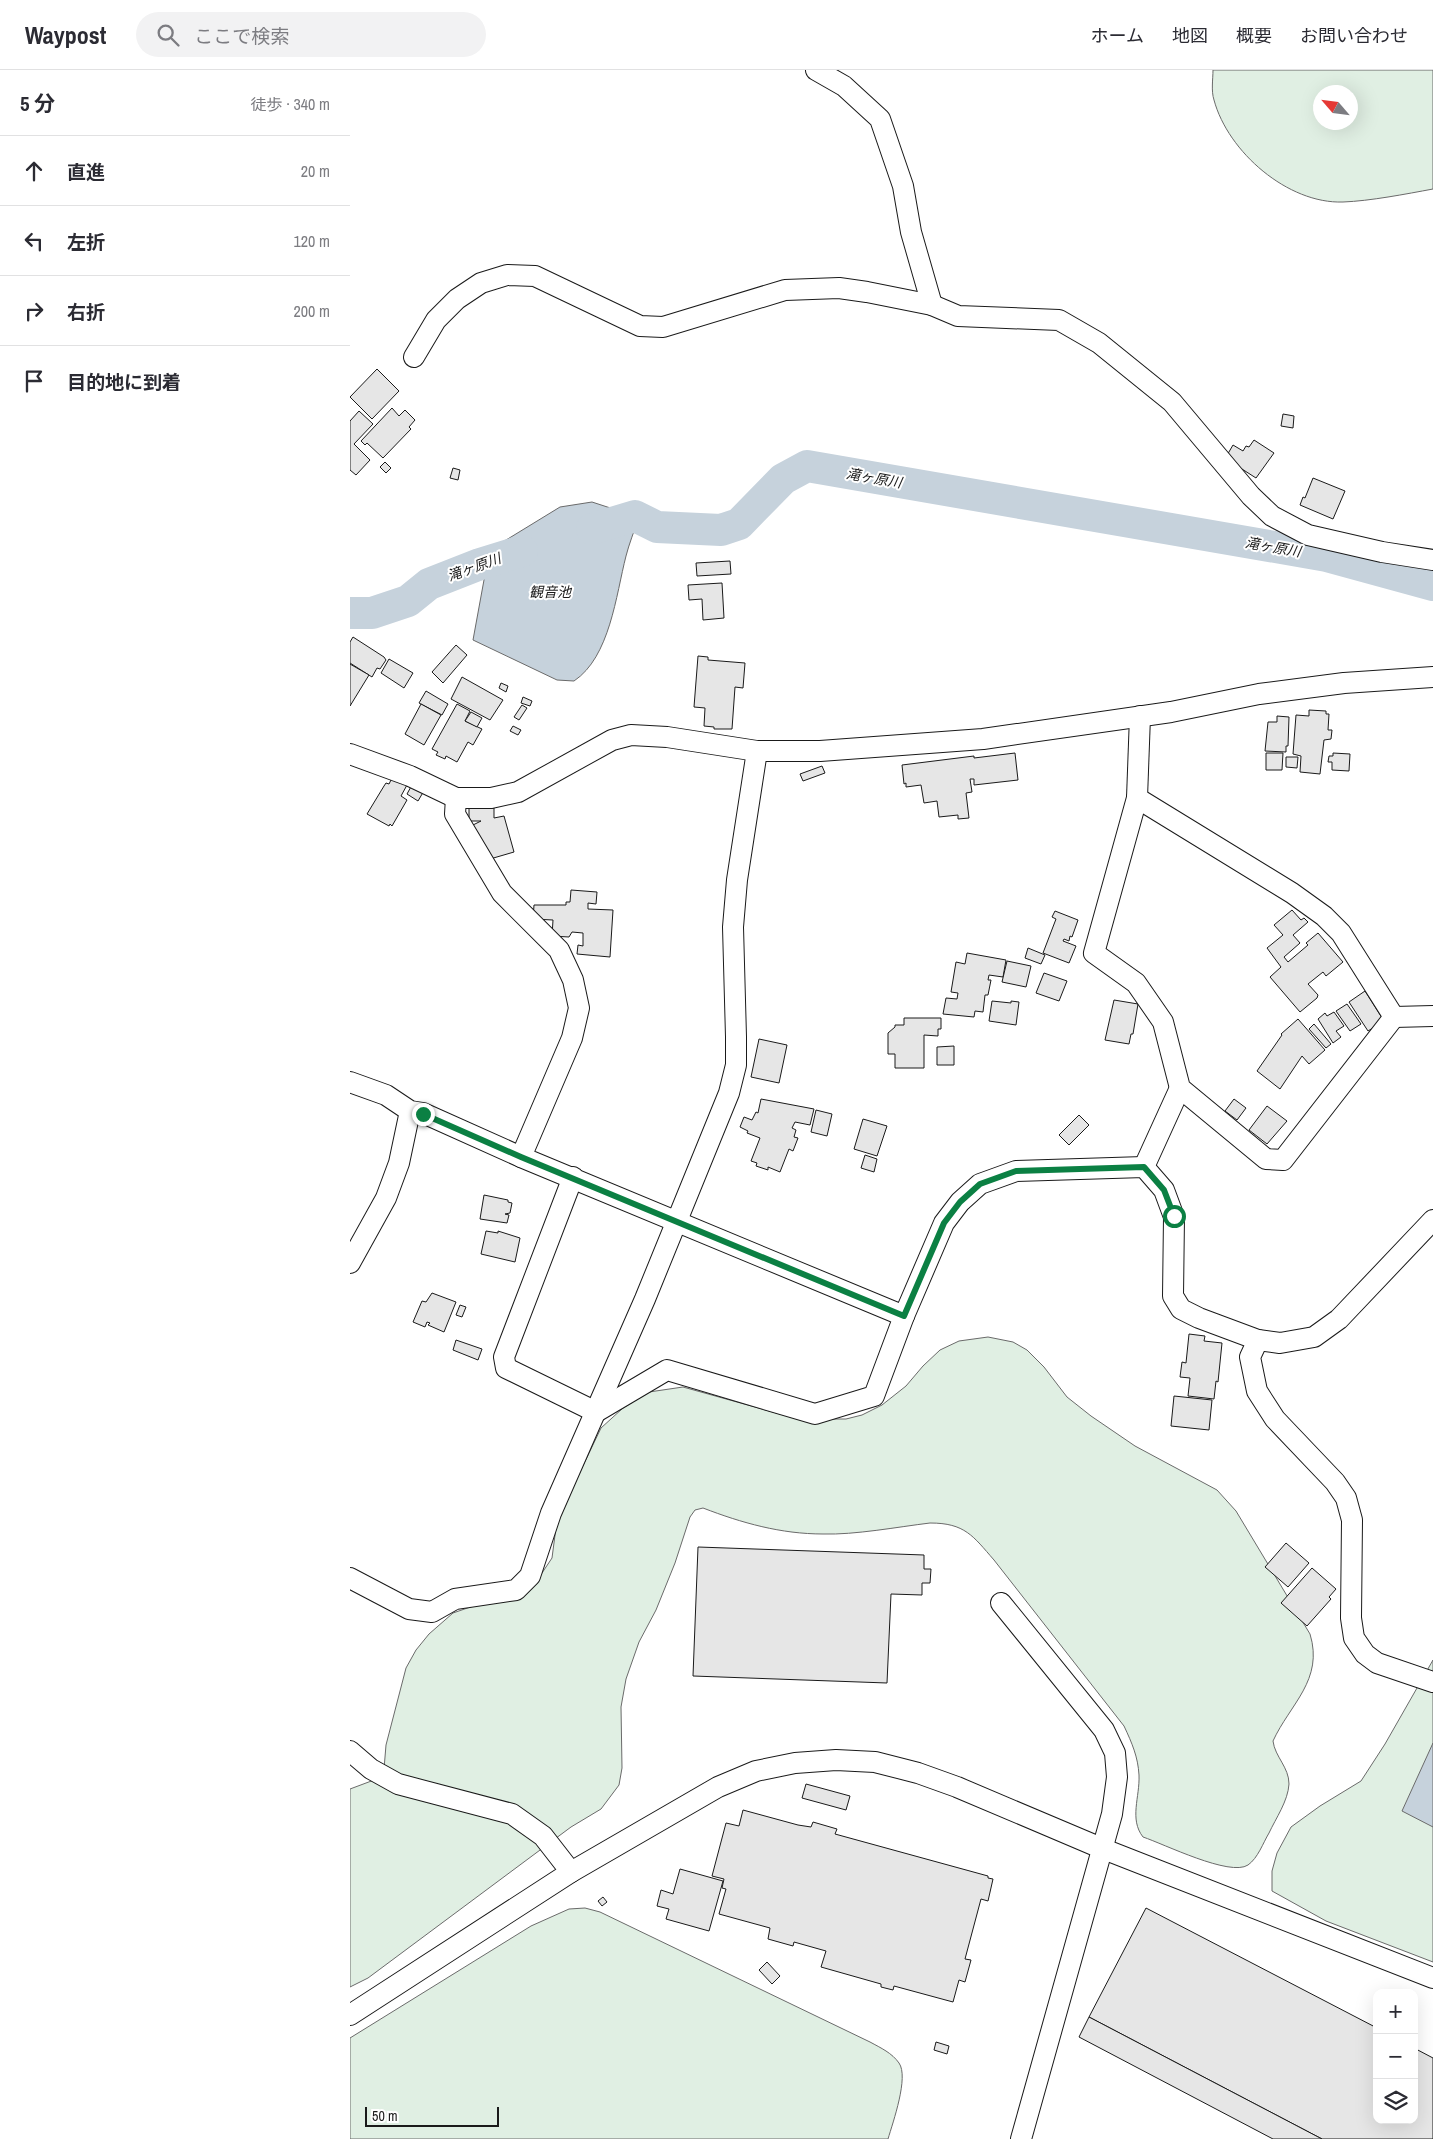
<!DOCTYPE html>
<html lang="ja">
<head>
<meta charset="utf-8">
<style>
	body { margin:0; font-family:"Archivo Narrow","Noto Sans JP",sans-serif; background:#f2f2f3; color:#2b2b33 }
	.controls { position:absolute; right:15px; bottom:15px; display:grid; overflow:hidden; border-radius:10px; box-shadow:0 5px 20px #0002 }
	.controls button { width:45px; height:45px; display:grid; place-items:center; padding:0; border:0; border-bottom:1px solid #e1e1e2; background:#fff; color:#2b2b33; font:25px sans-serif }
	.compass { position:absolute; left:963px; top:15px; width:45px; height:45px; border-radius:50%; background:#fff; box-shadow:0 5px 20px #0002; rotate:298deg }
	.scale { position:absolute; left:15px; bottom:12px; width:134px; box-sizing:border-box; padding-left:5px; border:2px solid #1a1a1a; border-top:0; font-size:14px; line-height:18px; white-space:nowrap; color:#1a1a1a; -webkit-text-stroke:4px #fff; paint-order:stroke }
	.stop { position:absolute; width:15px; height:15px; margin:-11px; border:4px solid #0b8043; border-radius:50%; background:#fff }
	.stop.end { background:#0b8043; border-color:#fff; box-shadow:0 1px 5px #0008 }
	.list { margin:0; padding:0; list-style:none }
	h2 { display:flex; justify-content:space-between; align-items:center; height:65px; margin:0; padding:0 20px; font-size:21px }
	h2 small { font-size:16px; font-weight:400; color:#7c7c81 }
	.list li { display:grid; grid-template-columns:32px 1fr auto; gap:15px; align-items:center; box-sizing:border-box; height:70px; padding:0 20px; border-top:1px solid #e1e1e2 }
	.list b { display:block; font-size:19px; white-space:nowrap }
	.list em { font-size:16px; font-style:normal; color:#7c7c81 }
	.icon { flex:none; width:28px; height:28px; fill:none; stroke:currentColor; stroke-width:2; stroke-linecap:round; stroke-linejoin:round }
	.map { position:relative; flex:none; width:1083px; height:2069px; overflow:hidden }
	header { display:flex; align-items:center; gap:30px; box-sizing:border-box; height:70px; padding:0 25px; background:#fff; border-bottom:1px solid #e1e1e2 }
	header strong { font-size:24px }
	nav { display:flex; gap:28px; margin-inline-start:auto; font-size:18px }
	.search { width:350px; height:45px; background:#f2f2f3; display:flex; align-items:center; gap:12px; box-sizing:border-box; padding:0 18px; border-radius:28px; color:#7c7c81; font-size:19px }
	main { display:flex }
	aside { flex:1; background:#fff }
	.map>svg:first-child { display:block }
</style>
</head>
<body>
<header>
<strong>Waypost</strong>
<div class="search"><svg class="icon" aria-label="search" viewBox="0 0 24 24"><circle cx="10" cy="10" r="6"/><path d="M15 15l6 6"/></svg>ここで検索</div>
<nav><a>ホーム</a><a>地図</a><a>概要</a><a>お問い合わせ</a></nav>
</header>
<main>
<aside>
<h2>5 分<small>徒歩 · 340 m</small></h2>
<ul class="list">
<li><svg class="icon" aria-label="ahead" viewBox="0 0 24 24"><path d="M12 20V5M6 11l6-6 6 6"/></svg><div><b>直進</b></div><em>20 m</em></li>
<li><svg class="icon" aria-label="left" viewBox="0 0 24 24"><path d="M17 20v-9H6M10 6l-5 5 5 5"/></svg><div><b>左折</b></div><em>120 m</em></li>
<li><svg class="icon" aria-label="right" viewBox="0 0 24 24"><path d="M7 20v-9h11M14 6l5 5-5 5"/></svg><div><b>右折</b></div><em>200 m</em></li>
<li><svg class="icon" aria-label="arrive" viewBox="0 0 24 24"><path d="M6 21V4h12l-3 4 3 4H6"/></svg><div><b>目的地に到着</b></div></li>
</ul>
</aside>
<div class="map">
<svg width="1083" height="2069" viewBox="0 0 1083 2069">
	<rect width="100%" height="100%" fill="#fff"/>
	<g fill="#e0efe3" stroke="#6a6a6a" fill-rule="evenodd">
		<path d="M863 0H1083V119C1056 124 1020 131 993 132 938 134 878 82 864 30 861 21 863 9 863 0ZM1001 22V52H971V22Z"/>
		<path d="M638 1267 663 1272 677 1280 694 1297 717 1327 741 1346 785 1376 867 1420 886 1441 960 1564C974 1610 940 1634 923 1671 925 1687 939 1697 939 1714 938 1731 926 1748 919 1763 913 1773 908 1788 898 1795 880 1807 814 1774 793 1767 779 1749 790 1727 789 1705 788 1687 782 1673 774 1656L644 1490C623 1466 615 1453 580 1453 547 1457 505 1465 473 1464 431 1464 392 1453 353 1438L345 1440 340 1447 325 1493 306 1540 289 1572 276 1609 271 1637 272 1698 269 1715 251 1739 221 1757 18 1908 0 1917V1719L24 1710 34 1699 36 1675 56 1598 66 1580 79 1564 103 1543 184 1515 202 1488 207 1450 251 1358 273 1338 299 1322 333 1317 448 1349H496L512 1345 532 1335 556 1316 573 1296 590 1280 609 1271Z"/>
		<path d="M1083 1590V1892L976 1851 922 1821V1801L927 1783 941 1757 970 1736 1011 1711 1035 1674Z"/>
		<path d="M235 1838 250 1842 520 1972C531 1978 542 1983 549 1993 559 2007 543 2052 538 2069H0V1968L181 1856 219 1839Z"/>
	</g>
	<g fill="#c6d2dc" stroke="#6a6a6a">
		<path d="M242 432 285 446 288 449C284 462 279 474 276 486 266 525 260 587 224 611L207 610 123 570 136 499 125 489 210 437Z"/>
		<path d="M1083 1673V1757L1052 1741Z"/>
	</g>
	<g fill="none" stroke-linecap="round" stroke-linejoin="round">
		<g stroke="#c6d2dc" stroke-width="32">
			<path d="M242 459 285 446 307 457 371 460 389 454 433 409 457 396 977 486 1083 515"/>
			<path d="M0 543H22L58 531 79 514 130 494 172 481"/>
		</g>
	</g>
	<g fill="#e6e6e6" stroke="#1a1a1a">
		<path d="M27 299 49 321 22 349 0 327Z"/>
		<path d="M42 338 49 346 55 340 65 350 59 357 61 359 33 388 17 373 15 375 11 371Z"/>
		<path d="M9 341 23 354 4 374 20 390 6 405 0 400V351Z"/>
		<path d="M933 344 944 346 943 358 931 356Z"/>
		<path d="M904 370 924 383 906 408 881 392 876 387 883 375 893 381 896 376 899 377Z"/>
		<path d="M35 392 41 398 36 403 30 397Z"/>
		<path d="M103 398 110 400 108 410 100 408Z"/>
		<path d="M963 408 995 421 983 449 950 435 953 427 955 428Z"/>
		<path d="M380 491 381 504 347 506 346 493Z"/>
		<path d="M372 513 374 548 353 550 352 529 339 530 338 515Z"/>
		<path d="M3 567 34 587 36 590 30 599 27 598 22 607 0 593V572Z"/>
		<path d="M106 575 117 585 93 613 82 602Z"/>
		<path d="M348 586 358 587V590L395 593 393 618 385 617 382 659H364V657L354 656 355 638 344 637Z"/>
		<path d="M39 589 63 603 54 618 31 603Z"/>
		<path d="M0 594 19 605 0 636Z"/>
		<path d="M112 607 153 630 140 650 101 629Z"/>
		<path d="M151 613 158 616 156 622 149 618Z"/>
		<path d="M76 621 98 634 92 645 69 633Z"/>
		<path d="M173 627 182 631 180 636 171 633Z"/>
		<path d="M71 634 91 645 74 675 55 664Z"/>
		<path d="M107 634 120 641 115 651 132 659 123 675 118 672 107 692 96 686 95 689 86 685 88 682 82 679Z"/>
		<path d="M172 635 177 638 169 650 164 647Z"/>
		<path d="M959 640 976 641V644H979L978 660H982L981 669 974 670 970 704 950 702 951 686 943 684 946 645 959 646Z"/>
		<path d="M121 642 132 648 127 657 115 651Z"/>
		<path d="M927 646 939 647 938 676H936V682L915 681 918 652H927Z"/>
		<path d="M163 656 171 660 168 665 160 661Z"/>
		<path d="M665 683 668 710 624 715V709H620L622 722 616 723 619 748 608 749V745L589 747 587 731 574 733 571 715 556 717V713L554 714 552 695 624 686V688Z"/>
		<path d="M916 683H933L932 700H916Z"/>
		<path d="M983 683 1000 684 999 701 982 700V692H978L979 686H983Z"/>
		<path d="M936 687H948L947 698 936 697Z"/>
		<path d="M472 696 475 703 453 711 450 704Z"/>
		<path d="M43 706 57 715 51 726 57 730 42 756 40 754 39 756 17 744 34 716 36 713 39 714Z"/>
		<path d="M63 713 75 719 68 731 57 724Z"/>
		<path d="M119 735 144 738V748L154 746 164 782 140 789 131 782 123 755 131 751H119Z"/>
		<path d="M221 820 247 822 246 834 238 833V839L263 840 260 887 227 884 228 875 233 876V863L222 862 219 867 202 866 203 850 183 849 184 835H216V832H220Z"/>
		<path d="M942 840 951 850 954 848 958 852 943 865 950 873 934 887 938 892 958 875 956 873 968 863 993 892 976 906 973 902 958 914 968 925 967 928 950 942 920 907 931 897 917 878 933 865 924 855Z"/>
		<path d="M705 841 728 850 722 867 720 866 719 871 714 869 713 871 726 876 719 893 693 883 706 849 702 847Z"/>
		<path d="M678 878 695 885 691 894 675 888Z"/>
		<path d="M617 883 656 890 653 907 639 905 638 910H641L638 925H635L633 942 625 941 624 947 593 944 596 928 607 929 608 923 601 922 606 892 615 894Z"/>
		<path d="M657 891 681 896 676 917 652 912Z"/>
		<path d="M694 903 717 911 709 931 686 923Z"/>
		<path d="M1015 921 1034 951 1018 961 999 932Z"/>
		<path d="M764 930 788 934 783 964H781L779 974 755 970Z"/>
		<path d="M642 931 661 933V931L669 932 666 955 639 951Z"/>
		<path d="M997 934 1011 954 1000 961 986 941Z"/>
		<path d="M984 942 994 956 986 961 991 967 983 973 968 949 975 943 977 946Z"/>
		<path d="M554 948H591V959H588V966L574 965V998H545V984H538V963L545 957V955H554Z"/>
		<path d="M948 949 975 980 959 994 952 986 930 1019 907 1001 932 965 931 964Z"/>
		<path d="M964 954 981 974 976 978 959 959Z"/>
		<path d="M409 969 437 975 429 1013 401 1007Z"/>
		<path d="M604 976V995H587V977Z"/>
		<path d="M411 1029 464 1039 460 1055 445 1052 442 1058 446 1060 444 1067 448 1068 443 1081 439 1079 430 1102 418 1097V1100L406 1096 407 1093 401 1091 410 1068 397 1063 398 1061 390 1057 394 1047 402 1050 406 1042 408 1043Z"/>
		<path d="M884 1029 896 1038 887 1050 875 1041Z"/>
		<path d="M917 1036 937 1051 917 1074 899 1060Z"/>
		<path d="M466 1040 482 1044 477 1066 461 1062Z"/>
		<path d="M729 1045 739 1055 719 1075 709 1065Z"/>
		<path d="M513 1049 537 1056 527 1086 504 1079Z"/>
		<path d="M515 1085 527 1089 524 1102 511 1098Z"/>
		<path d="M134 1125 158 1130V1132L162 1133 160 1143 155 1144 159 1145 157 1153 130 1149Z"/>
		<path d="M136 1161 148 1163V1161L170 1168 165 1192 131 1184Z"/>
		<path d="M82 1223 106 1232 94 1262 78 1255 80 1253 77 1252 75 1257 63 1252 72 1231 76 1232Z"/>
		<path d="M110 1235 116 1237 112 1247 106 1245Z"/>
		<path d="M839 1264 855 1266 854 1271 872 1273 868 1312 866 1311 864 1329 838 1326 840 1308 830 1307 832 1292 836 1293Z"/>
		<path d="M106 1270 132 1279 128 1290 103 1280Z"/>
		<path d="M824 1326 862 1330 859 1360 821 1356Z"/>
		<path d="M936 1473 959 1493 938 1517 915 1497Z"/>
		<path d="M348 1477 574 1485V1499H581L580 1513H572V1525L541 1524 537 1613 343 1606Z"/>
		<path d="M962 1498 986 1519 979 1527 981 1529 957 1556 931 1533Z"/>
		<path d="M456 1714 500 1726 496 1740 452 1728Z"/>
		<path d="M393 1740 448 1755 461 1757 463 1752 487 1759 485 1764 638 1806V1808L643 1809 638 1831 631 1829 615 1889 621 1890 615 1912 609 1910 603 1932 544 1916 543 1920 531 1917V1914L471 1897 476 1881 444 1872 443 1876 418 1869 420 1858 369 1844 376 1819 372 1818 374 1809 362 1806 376 1753 389 1756Z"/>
		<path d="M330 1799 373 1811 359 1861 316 1849 319 1839 307 1836 311 1820 323 1824Z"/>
		<path d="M253 1827 257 1832 252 1836 248 1831Z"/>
		<path d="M796 1838 1027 1958V2050H1064V1978L1083 1988V2069H972L739 1947Z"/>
		<path d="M417 1892 430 1906 422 1914 409 1900Z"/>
		<path d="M739 1947 972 2069H923L729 1967Z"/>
		<path d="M586 1972 599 1976 597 1984 584 1980Z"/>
	</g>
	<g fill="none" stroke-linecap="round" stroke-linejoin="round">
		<defs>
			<g id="minor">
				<path d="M466 0 494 16 530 49 553 116 561 162 582 235"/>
				<path d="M64 287 86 250 107 229 131 213 157 205 185 206 290 256 313 257 435 220 489 218 517 222 582 235 608 246 709 250 749 273 822 332 901 426 922 446 958 465 1032 482 1083 490"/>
				<path d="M0 684 60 706 106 728H141L168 722 262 670 281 665 317 667 407 681H470L633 669 821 642 909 624 994 613 1083 607"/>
				<path d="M106 728 105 744 152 823 209 880 223 910 229 938 222 968 171 1087 554 1246 594 1153 610 1132 630 1114 666 1101 794 1097 814 1120 824 1147 823 1226 831 1239 849 1248 908 1270 930 1273 964 1267 989 1249 1083 1150"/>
				<path d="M787 728 942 823 974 846 991 863 1044 947 933 1090 916 1089 830 1018 813 952 786 913 744 883Z"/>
				<path d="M787 728 790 646"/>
				<path d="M1044 947 1083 946"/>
				<path d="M0 1012 36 1025 60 1041 73 1043 171 1087"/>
				<path d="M794 1097 830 1018"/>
				<path d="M223 1107 154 1287 156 1298 246 1342 317 1300 465 1344 524 1326 554 1246"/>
				<path d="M0 1193 36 1128 49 1093 60 1041"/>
				<path d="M908 1270 900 1287 907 1321 925 1349 985 1412 996 1428 1002 1450 1001 1548 1004 1568 1015 1584 1027 1593 1083 1612"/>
				<path d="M0 1508 59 1539 82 1542 105 1529 166 1520 180 1506 201 1443 295 1229 379 1023 386 995V967L383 857 387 810 407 681"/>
				<path d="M651 1533 754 1660 765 1683 767 1707 762 1744 671 2069"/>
				<path d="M0 1681 21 1699 48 1714 162 1744 193 1766 221 1802"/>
				<path d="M0 1945 221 1802 368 1717 406 1701 445 1693 486 1690 525 1692 568 1703 607 1717 751 1778 1083 1908"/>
			</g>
		</defs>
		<use href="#minor" stroke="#1a1a1a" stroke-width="22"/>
		<use href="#minor" stroke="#fff" stroke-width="20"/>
	</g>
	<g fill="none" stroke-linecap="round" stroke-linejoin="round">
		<path stroke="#0b8043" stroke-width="6" d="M73 1044 171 1087 554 1246 594 1153 610 1132 630 1114 666 1101 794 1097 814 1120 824 1146"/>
	</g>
	<g text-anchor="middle" stroke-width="4" stroke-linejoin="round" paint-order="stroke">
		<g font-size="14" font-style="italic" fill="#1a1a1a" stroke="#fff">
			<text transform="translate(524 408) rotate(10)" y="5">滝ヶ原川</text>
			<text transform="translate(923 477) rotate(10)" y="5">滝ヶ原川</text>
			<text transform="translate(124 497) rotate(-20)" y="5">滝ヶ原川</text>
			<text x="200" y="527">観音池</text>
		</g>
	</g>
</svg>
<div class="controls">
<button>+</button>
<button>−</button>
<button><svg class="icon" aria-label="layers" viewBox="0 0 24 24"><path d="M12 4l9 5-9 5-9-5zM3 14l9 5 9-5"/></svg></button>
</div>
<svg class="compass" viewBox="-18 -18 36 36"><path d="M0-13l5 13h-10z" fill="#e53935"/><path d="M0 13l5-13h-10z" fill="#7c7c81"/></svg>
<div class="scale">50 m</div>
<div class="stop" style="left:824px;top:1146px"></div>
<div class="stop end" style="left:73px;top:1044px"></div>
</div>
</main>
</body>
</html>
